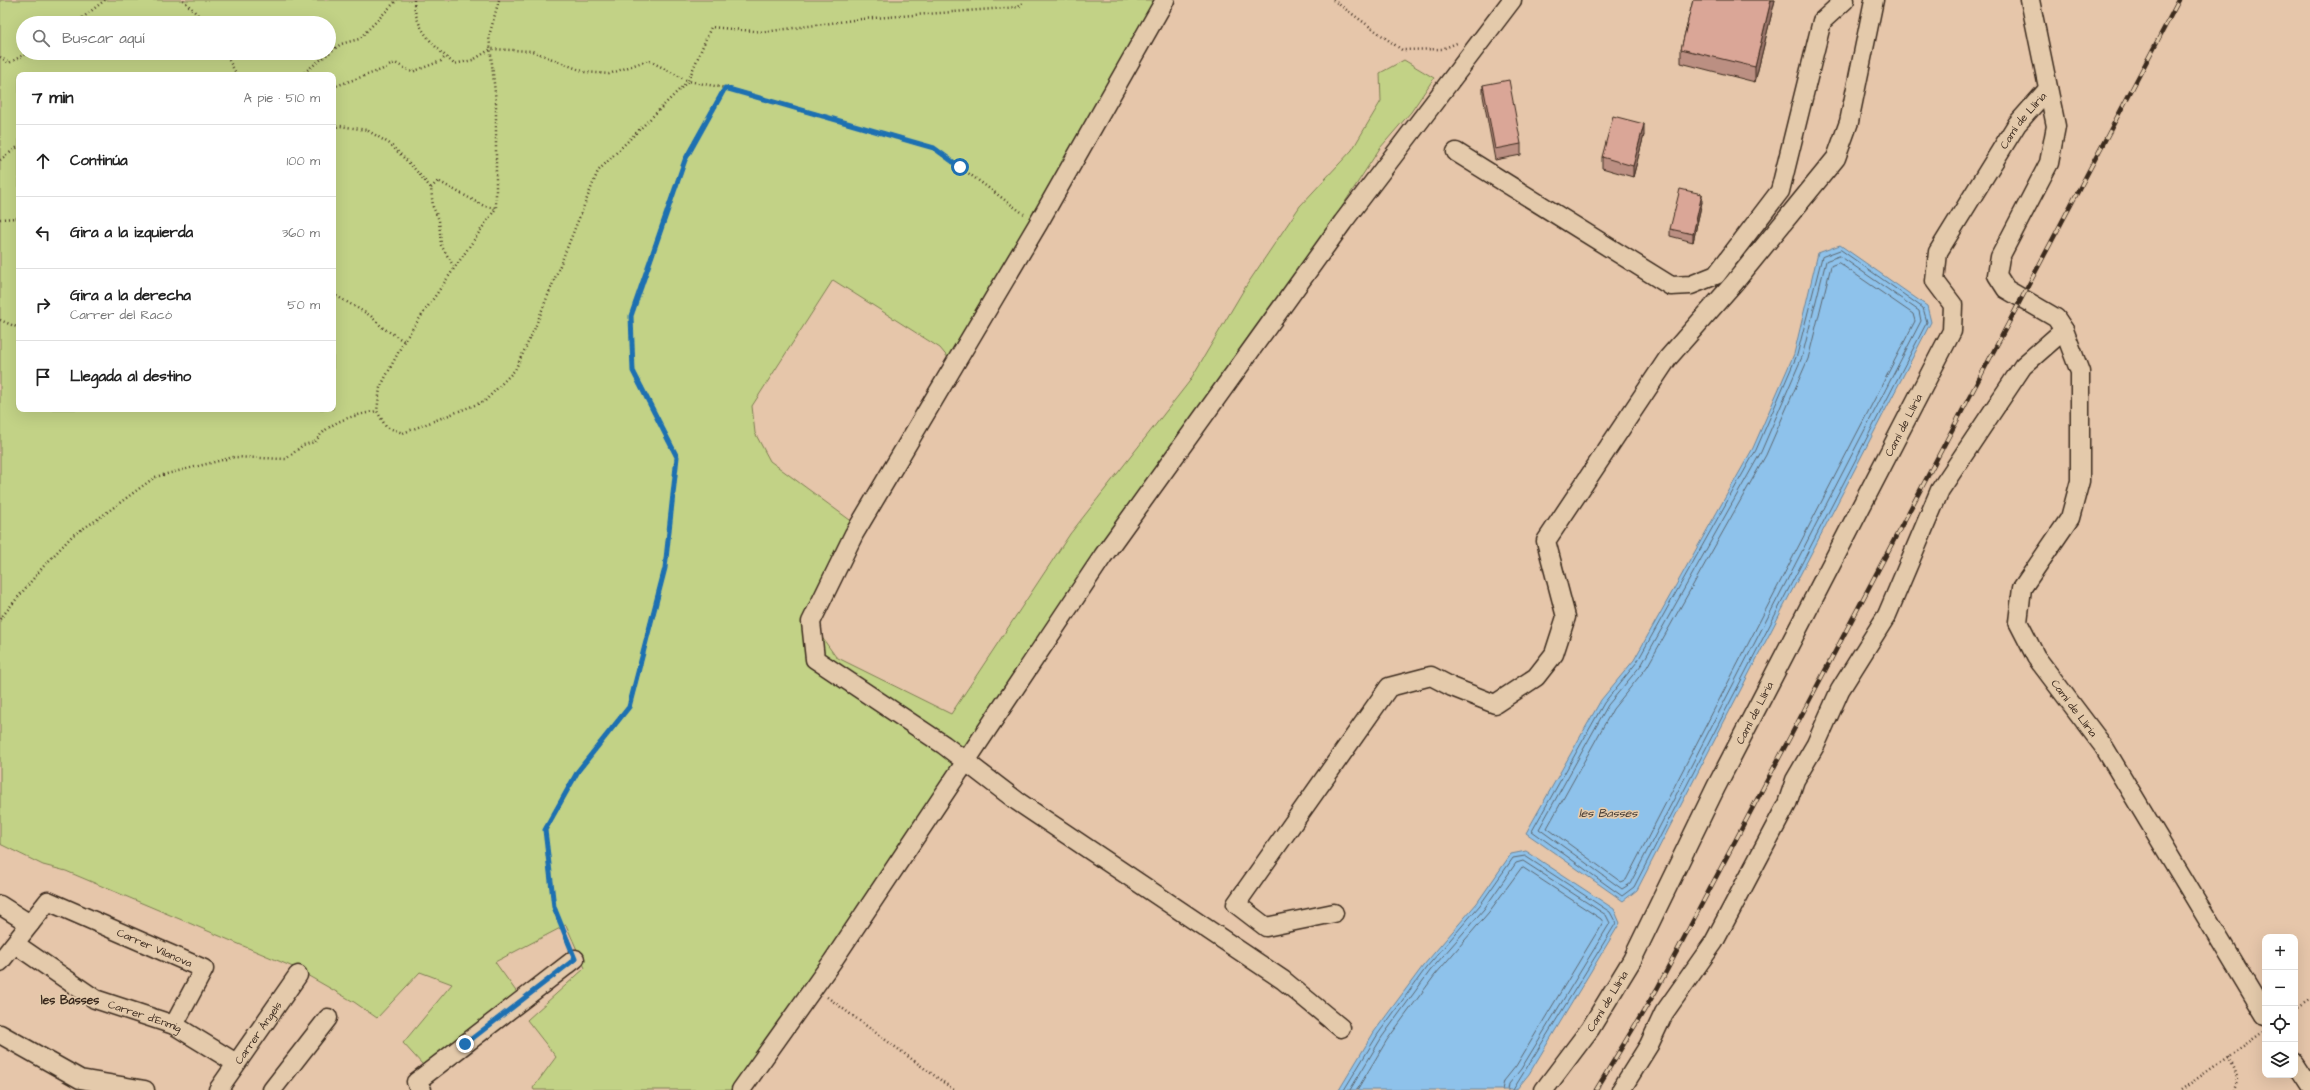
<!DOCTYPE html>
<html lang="es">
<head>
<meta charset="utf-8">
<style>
	body { margin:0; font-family:"Architects Daughter",sans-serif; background:#f2f2f2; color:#222 }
	.controls { position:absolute; right:12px; bottom:12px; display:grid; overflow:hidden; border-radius:8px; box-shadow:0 4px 16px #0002 }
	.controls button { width:36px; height:36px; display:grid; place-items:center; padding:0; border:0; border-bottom:1px solid #e0e0e0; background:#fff; color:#222; font:20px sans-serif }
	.stop { position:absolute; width:12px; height:12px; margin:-9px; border:3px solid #1f6fb2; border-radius:50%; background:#fff }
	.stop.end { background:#1f6fb2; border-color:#fff; box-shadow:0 1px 4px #0008 }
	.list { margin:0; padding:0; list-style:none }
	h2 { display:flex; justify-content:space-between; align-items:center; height:52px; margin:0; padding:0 16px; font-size:17px }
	h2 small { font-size:13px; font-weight:400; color:#767676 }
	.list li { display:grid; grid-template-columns:26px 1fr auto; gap:12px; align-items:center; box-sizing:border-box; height:72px; padding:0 16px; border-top:1px solid #e0e0e0 }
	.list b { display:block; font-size:15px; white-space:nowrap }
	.list p { margin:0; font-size:13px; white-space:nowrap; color:#767676 }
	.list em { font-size:13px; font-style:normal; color:#767676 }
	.icon { flex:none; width:22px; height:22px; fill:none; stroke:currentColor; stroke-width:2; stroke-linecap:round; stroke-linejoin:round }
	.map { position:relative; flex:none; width:2310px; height:1090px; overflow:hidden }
	.search { position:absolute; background:#fff; box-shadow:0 4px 16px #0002; left:16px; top:16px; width:320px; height:44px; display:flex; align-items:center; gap:10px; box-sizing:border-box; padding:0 14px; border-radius:22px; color:#767676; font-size:15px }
	.panel { position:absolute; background:#fff; box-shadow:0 4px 16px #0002; left:16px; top:72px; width:320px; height:340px; border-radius:8px }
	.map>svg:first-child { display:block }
</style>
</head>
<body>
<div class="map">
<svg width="2310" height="1090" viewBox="0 0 2310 1090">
	<rect width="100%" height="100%" fill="#e6c6aa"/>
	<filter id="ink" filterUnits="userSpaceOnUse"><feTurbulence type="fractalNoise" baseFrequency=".025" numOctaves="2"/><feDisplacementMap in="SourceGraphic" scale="8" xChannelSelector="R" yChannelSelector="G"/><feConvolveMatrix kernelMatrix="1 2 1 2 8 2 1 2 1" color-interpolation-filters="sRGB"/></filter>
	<g filter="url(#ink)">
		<path fill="#c2d286" stroke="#7e7e52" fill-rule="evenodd" d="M0 0H1165L954 365 940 348 833 280 752 406 755 433 770 461 854 523 811 622 836 657 951 714 1070 534 1189 382 1246 286 1300 206 1352 150 1381 101 1380 73 1404 60 1434 78 1411 112 1380 148 1334 219 741 1090H534L533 1088 556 1057 527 1020 585 968 566 925 495 962 518 994 423 1065 403 1043 452 984 420 972 377 1018 354 1002 293 967 66 871 43 865 0 844ZM23 23H329V53H23ZM19 75H333V409H19Z"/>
		<g fill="#8ec2eb" stroke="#6d8599">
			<path d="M1840 245 1927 306 1931 322 1637 890 1623 901 1526 833 1601 700 1634 660 1753 448 1794 354 1818 253Z"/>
			<path d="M1526 851 1614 909 1620 923 1529 1074 1516 1090H1339L1374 1032 1423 966 1477 903 1511 854Z"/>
		</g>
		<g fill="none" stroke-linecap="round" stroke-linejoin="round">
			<g stroke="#5c6770" stroke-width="1">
				<path d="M1841 250 1923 308 1927 322 1634 887 1622 896 1532 831 1604 703 1637 662 1756 450 1797 355 1822 257Z"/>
				<path d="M1840 256 1919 311 1921 321 1630 884 1622 889 1539 829 1608 705 1642 664 1761 452 1802 357 1826 261Z"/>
				<path d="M1839 263 1913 314 1915 321 1626 880 1621 882 1547 828 1613 709 1647 667 1766 455 1808 359 1831 266Z"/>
				<path d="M1344 1090 1378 1034 1426 968 1480 905 1513 858 1525 856 1610 912 1616 923 1513 1090"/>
				<path d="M1350 1090 1382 1037 1430 971 1484 909 1516 863 1523 861 1606 915 1610 923 1521 1069 1509 1084 1508 1090"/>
				<path d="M1357 1090 1387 1040 1435 975 1489 912 1522 867 1601 919 1603 922 1516 1066 1504 1081 1502 1090"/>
			</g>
			<defs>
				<g id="minor">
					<path d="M1165 0 1038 224 854 534 811 622 815 659 944 745 1017 801 1283 980 1341 1028"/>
					<path id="s1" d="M2030 0 2056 126 2049 163 2000 257 1997 275 2006 289 2056 318 2064 330 2080 372V481L2070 518 2022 588 2018 622 2036 657 2104 747 2265 1015"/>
					<path d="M1456 152 1671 286 1691 285 1716 275 1780 191 1822 21 1845 0"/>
					<path d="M0 905 30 924"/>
					<path d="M1334 913 1266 927 1236 904 1389 687 1431 676 1452 687 1495 704 1536 677 1554 654 1566 617 1546 541 1668 358 1734 283 1836 158 1849 122 1874 0"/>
					<path id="s2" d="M15 944 95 999 174 1025 236 1063"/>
					<path id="s3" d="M0 962 48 901 204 969 174 1025"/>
					<path d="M0 1034 80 1079 145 1090"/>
					<path d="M2295 1063 2310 1086"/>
					<path id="s4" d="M218 1090 298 975"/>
					<path d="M272 1090 328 1018"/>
					<path d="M422 1090 416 1082 575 959"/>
					<path d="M741 1090 832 962 1103 556 1343 222 1512 0"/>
					<path id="s5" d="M1544 1090 1590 1029 1632 960 1716 787 1952 331 1953 305 1935 281 1938 252 2017 124 2048 89"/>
					<path d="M1621 1090 1649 1045 1664 1013 1714 942 1787 804 1795 780 1816 744 1840 690 1887 615 1940 490 2023 366 2064 330"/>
				</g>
			</defs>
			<use href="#minor" stroke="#3b2a1e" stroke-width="21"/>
			<g stroke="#3b2a1e" stroke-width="2.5" stroke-dasharray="1 3" stroke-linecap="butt">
				<path d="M183 0 206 23"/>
				<path d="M414 0C414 28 434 46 454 64L473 60 491 49 532 51 585 72 609 74 648 60 688 81 711 27 764 32 861 19 1019 7 1024 0"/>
				<path d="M499 0 489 36 496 102V208L404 341 380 388 377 411 386 427 403 433 485 401 515 370 534 330 598 171 688 81 725 88 934 148 1024 214"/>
				<path d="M1333 0 1402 50 1442 49 1457 43"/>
				<path d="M76 23 105 0"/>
				<path d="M225 53 237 75"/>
				<path d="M329 53 341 44 359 39 397 0"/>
				<path d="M0 57 9 63 27 53"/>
				<path d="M301 75 329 53"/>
				<path d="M333 87 381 70 395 63 412 72 441 61 445 57"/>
				<path d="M333 128 340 126 367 130 390 144 413 167 431 188 433 207 439 220 441 245 454 267"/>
				<path d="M0 160 19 146"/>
				<path d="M431 188 438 181 484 206 496 208"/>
				<path d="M0 219 19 218"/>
				<path d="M333 294 371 316 383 328 404 341"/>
				<path d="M0 320 19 328"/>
				<path d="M0 619 43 567 73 535 95 521 155 477 234 457 286 459 303 445 315 442C330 420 352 416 377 411"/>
				<path d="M569 944 554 907 545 830 578 771 629 707 665 568 677 457 633 371 631 316 685 160 725 88"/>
				<path d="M827 997 954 1090"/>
				<path d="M2295 1010 2310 1000"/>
				<path d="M2228 1056C2235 1068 2241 1078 2233 1090"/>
				<path d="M2181 1090 2263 1032"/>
			</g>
			<use href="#minor" stroke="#e4caab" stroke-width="18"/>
			<defs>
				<path id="rail" d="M1596 1090 1657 989 2179 0"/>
			</defs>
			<use href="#rail" stroke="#3b2a1e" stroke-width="4.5"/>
			<use href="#rail" stroke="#e4caab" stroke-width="3" stroke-dasharray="9" stroke-linecap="butt"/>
		</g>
		<g fill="#bb8f82" stroke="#3b2a1e">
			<path d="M1693 0H1775L1755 82 1681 63V49Z"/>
			<path d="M1483 85 1521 144V155L1495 160 1483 96Z"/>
			<path d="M1644 135 1633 177 1602 168V157Z"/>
			<path d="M1702 202 1693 242 1670 236V229Z"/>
		</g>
		<g fill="#99746a" stroke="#3b2a1e">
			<path d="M1771 0H1775L1755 82V67Z"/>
			<path d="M1644 124V135L1633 177V166Z"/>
			<path d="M1702 194V202L1693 242V234Z"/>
		</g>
		<g fill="#daa697" stroke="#3b2a1e">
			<path d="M1693 0H1771L1755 67 1681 49Z"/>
			<path d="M1509 80 1521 144 1495 149 1483 85Z"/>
			<path d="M1613 116 1644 124 1633 166 1602 157Z"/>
			<path d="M1680 189 1702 194 1693 234 1670 229Z"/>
		</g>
	</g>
	<g fill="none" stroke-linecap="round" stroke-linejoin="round" filter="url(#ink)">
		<path stroke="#1f6fb2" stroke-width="5" d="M465 1044 575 959 554 907 545 830 578 771 629 707 665 568 677 457 633 371 631 316 685 160 725 88 934 148 960 167"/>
	</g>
	<g text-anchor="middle" stroke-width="3.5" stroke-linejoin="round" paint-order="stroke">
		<g font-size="11" fill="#3b2a1e" stroke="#e4caab">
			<text dy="4" stroke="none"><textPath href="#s5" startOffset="1105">Camí de Llíria</textPath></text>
			<text dy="4" stroke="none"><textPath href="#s5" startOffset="757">Camí de Llíria</textPath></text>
			<text dy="4" stroke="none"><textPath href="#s1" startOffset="794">Camí de Llíria</textPath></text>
			<text dy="4" stroke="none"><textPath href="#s5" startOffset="433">Camí de Llíria</textPath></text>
			<text dy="4" stroke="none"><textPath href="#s3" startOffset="194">Carrer Vilanova</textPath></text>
			<text dy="4" stroke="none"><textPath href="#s5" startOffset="109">Camí de Llíria</textPath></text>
			<text dy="4" stroke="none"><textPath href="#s2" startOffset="150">Carrer d'Enmig</textPath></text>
			<text dy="4" stroke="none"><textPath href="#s4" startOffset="70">Carrer Àngels</textPath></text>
		</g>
		<g font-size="12" font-style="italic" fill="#433932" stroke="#e4caab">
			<text x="1608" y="817">les Basses</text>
		</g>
		<g font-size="12" font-weight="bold" fill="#3b2a1e" stroke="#e4caab">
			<text x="70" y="1004">les Basses</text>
		</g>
	</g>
</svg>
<div class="controls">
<button>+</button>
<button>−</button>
<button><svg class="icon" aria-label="locate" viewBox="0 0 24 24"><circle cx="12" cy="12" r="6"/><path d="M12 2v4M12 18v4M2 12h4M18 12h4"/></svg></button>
<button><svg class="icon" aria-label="layers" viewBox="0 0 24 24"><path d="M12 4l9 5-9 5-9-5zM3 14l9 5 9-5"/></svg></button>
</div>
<div class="stop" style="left:960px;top:167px"></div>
<div class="stop end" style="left:465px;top:1044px"></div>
<div class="search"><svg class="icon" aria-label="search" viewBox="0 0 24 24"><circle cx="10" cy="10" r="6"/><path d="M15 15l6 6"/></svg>Buscar aquí</div>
<section class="panel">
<h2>7 min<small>A pie · 510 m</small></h2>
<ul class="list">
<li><svg class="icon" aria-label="ahead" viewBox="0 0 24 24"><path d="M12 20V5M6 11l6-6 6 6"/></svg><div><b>Continúa</b></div><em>100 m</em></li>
<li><svg class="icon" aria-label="left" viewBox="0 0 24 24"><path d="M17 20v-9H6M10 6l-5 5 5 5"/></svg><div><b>Gira a la izquierda</b></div><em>360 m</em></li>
<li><svg class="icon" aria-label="right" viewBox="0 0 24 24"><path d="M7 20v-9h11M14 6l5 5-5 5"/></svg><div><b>Gira a la derecha</b><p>Carrer del Racó</p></div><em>50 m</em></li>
<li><svg class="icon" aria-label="arrive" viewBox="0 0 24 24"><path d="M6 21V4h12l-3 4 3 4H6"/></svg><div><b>Llegada al destino</b></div></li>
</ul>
</section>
</div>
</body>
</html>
